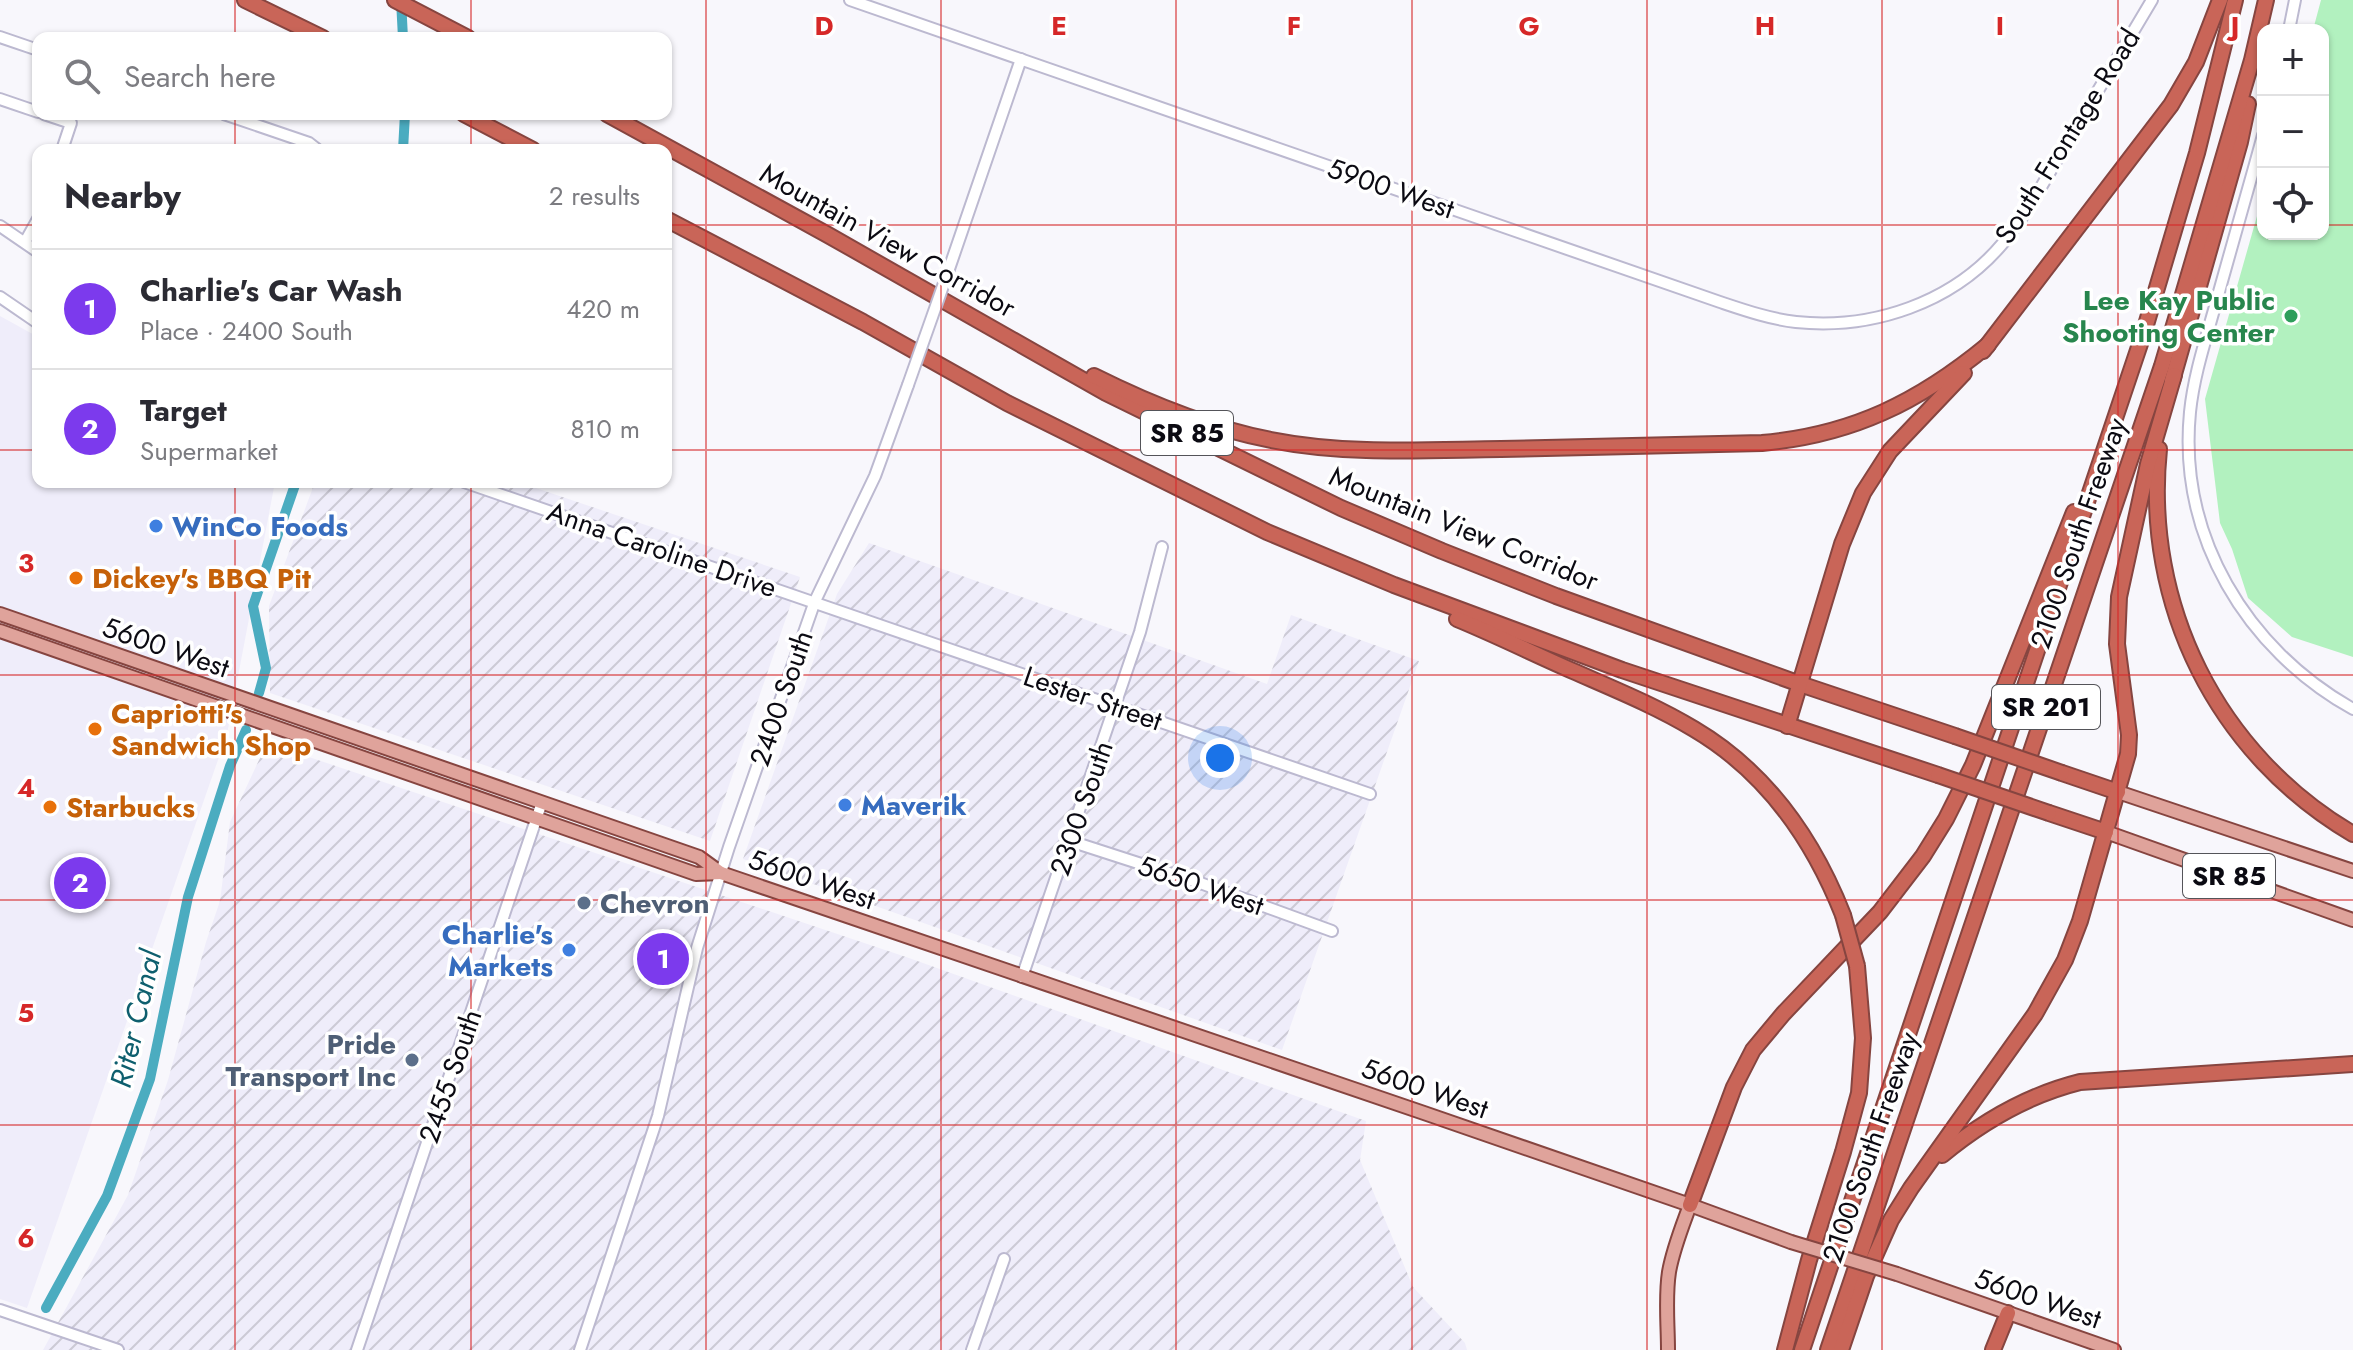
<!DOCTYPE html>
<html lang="en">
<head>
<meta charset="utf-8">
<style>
	body { margin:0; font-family:Jost,sans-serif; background:#f7f7f7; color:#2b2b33 }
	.controls { position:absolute; right:24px; top:24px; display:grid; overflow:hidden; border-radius:16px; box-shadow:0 2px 6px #0004 }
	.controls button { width:72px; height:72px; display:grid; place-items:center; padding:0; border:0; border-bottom:2px solid #e1e1e2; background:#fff; color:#2b2b33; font:40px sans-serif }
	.you { position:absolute; left:1220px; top:758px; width:28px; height:28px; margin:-20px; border:6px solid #fff; border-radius:50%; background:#1a73e8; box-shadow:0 0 0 12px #1a73e833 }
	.badge { display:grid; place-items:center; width:52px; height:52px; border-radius:50%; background:#7c3aed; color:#fff; font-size:26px; font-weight:700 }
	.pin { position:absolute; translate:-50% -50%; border:4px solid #fff; box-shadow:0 2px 8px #0006 }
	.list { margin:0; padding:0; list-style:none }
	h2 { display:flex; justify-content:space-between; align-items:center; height:104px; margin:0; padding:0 32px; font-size:34px }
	h2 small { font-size:26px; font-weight:400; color:#7c7c81 }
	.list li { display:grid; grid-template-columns:52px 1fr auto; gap:24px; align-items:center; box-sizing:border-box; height:120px; padding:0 32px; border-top:2px solid #e1e1e2 }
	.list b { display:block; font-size:30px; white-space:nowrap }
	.list p { margin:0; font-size:26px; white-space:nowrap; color:#7c7c81 }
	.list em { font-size:26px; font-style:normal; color:#7c7c81 }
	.icon { flex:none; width:44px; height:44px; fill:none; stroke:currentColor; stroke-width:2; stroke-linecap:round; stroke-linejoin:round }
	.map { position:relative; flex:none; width:2353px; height:1350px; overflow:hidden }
	.search { position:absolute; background:#fff; box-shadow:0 2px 6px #0004; left:32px; top:32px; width:640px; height:88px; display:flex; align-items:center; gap:20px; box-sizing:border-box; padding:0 28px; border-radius:16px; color:#7c7c81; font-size:30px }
	.panel { position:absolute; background:#fff; box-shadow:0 2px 6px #0004; left:32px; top:144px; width:640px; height:344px; border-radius:16px }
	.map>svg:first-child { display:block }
</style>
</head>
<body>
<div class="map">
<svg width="2353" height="1350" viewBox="0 0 2353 1350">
	<defs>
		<pattern id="industrial-furrows" width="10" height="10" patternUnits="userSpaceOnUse" patternTransform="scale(2)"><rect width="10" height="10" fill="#efedfa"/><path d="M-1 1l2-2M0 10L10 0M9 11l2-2" fill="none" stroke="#cccad5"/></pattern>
	</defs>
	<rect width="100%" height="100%" fill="#f8f7fc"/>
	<path fill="#efedfa" d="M0 316 38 337V482H275L227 734 27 1308 0 1299Z"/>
	<g fill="url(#industrial-furrows)">
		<path d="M315 482H518L800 577 710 841 270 693 269 606Z"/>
		<path d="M869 543 1267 684 1291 615 1419 661 1282 1050 743 859 837 594Z"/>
		<path d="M267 743 909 958 1366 1121 1360 1160 1413 1287 1465 1343 1467 1350H43L128 1195 168 1080 206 942 220 901 230 822Z"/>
	</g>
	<path fill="#b2f1bf" d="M2321 0H2353V657L2292 637 2248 598 2232 549 2220 523 2205 399 2263 195V234H2323V135L2326 128 2323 126V30H2313Z"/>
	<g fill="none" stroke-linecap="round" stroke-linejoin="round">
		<g stroke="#4bacc0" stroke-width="10">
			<path d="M401 0 403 38"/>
			<path d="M403 150 405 114"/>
			<path d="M259 693 266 668 253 606 296 482"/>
			<path d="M46 1308 107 1196 150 1079 188 897 230 766 246 730"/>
		</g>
		<defs>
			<g id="minor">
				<path d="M850 0 1720 302C1744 310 1770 319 1796 322 1872 330 1953 303 2003 243 2027 214 2046 178 2065 146 2094 97 2123 49 2152 0"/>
				<path d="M2289 30 2295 0"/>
				<path d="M0 37 38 50"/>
				<path d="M0 99 38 112"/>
				<path d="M44 114 71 123 62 150"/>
				<path d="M224 114 309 143 318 150"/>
				<path d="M2263 135C2248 190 2232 245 2217 299 2207 336 2194 373 2190 412 2178 536 2246 649 2353 709"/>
				<path d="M0 226 38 252"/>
				<path d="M25 242 38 219"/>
				<path d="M949 269 1021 59"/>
				<path d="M0 297 38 323"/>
				<path d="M464 482 1370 794"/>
				<path d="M1070 841 1203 884 1332 931"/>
				<path d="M1022 977 1140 632 1162 547"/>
				<path d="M0 1310 118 1350"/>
				<path d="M357 1350 542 802"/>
				<path d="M580 1350 658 1116 697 948 729 847 815 601 875 476 908 385"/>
				<path d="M972 1350 1004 1259"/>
			</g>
			<g id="major">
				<path d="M0 614 699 857 721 873 1424 1113 1690 1205 1791 1242"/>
				<path d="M0 631 696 874 721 873"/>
				<path d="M2118 792 2353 871"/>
				<path d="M2106 832 2353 920"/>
				<path d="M1897 1274 2114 1350"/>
				<path d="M1668 1350C1668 1324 1665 1298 1669 1272 1673 1249 1682 1227 1690 1205"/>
			</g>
			<g id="highway">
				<path d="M245 0 323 38"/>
				<path d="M395 0 468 38"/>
				<path d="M464 114 533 150"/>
				<path d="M607 114 828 235 1106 393 1341 508 1442 551 1556 596 1800 684 1955 736"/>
				<path d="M666 219 863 322 1007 403 1267 532 1394 585 1622 670 1938 775"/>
				<path d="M1983 351 2171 105 2196 62 2220 0"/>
				<path d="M1094 376C1150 404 1209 428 1271 440 1347 455 1424 450 1501 449 1588 447 1675 445 1762 443 1852 435 1919 402 1988 345"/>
				<path d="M2172 381 2240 142 2248 104"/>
				<path d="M2159 449C2143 605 2217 754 2353 834"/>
				<path d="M1457 619C1496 635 1534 654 1573 671 1614 689 1656 706 1694 729 1765 771 1813 839 1843 915"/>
				<path d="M1787 726 1842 544 1863 493 1890 451 1964 373"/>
				<path d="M2062 773 2118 792"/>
				<path d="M2049 813 2106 832"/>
				<path d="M1942 1155C1983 1121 2028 1095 2080 1082L2353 1064"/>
				<path d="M1690 1205 1734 1087 1753 1050 1783 1014 1880 912 1923 856 1946 819 1973 765 2074 512"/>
				<path d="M1785 1350 1809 1260 1843 1152 1859 1093 1863 1038 1857 966"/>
				<path d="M1802 1350 2143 335 2197 153 2235 0"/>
				<path d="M1828 1350 2162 366 2252 60 2266 0"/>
				<path d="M1841 1350 1866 1276 1891 1220 1911 1188 2035 1014 2065 960 2080 921 2128 754 2129 735 2117 644 2119 597 2148 464 2174 375"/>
				<path d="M1993 1350 2008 1313"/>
			</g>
		</defs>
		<use href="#minor" stroke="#bcb9d0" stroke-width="14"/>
		<use href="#major" stroke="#864540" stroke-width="16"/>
		<use href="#highway" stroke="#864540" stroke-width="18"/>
		<use href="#minor" stroke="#fff" stroke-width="10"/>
		<use href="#major" stroke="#dfa39b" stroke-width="12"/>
		<use href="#highway" stroke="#c96558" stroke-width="14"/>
		<defs>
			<path id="minor-bridge" d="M908 385 949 269"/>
			<path id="major-bridge" d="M1791 1242 1897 1274"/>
			<g id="highway-bridge">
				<path d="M1955 736 2062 773"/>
				<path d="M1938 775 2049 813"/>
				<path d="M1843 915 1857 966"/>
			</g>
		</defs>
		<use href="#minor-bridge" stroke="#bcb9d0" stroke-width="14" stroke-linecap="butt"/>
		<use href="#major-bridge" stroke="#864540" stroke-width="16" stroke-linecap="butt"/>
		<use href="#highway-bridge" stroke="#864540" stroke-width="18" stroke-linecap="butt"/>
		<use href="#minor-bridge" stroke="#fff" stroke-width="10"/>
		<use href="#major-bridge" stroke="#dfa39b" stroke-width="12"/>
		<use href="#highway-bridge" stroke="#c96558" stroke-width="14"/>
	</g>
	<path fill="none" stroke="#d62828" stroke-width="2" stroke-opacity="0.55" d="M235 0V38M471 0V38M706 0V1350M941 0V1350M1176 0V1350M1412 0V1350M1647 0V1350M1882 0V1350M2118 0V1350M235 114V150M471 114V150M0 225H38M666 225H2263M2323 225H2353M0 450H38M666 450H2353M235 482V1350M471 482V1350M0 675H2353M0 900H2353M0 1125H2353"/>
	<circle fill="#2e9e5b" stroke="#fff" stroke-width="3" cx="2291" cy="316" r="8"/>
	<g fill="#3f7fe0" stroke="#fff" stroke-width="3">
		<circle cx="156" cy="526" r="8"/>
		<circle cx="845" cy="805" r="8"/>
		<circle cx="569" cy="950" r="8"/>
	</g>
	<g fill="#e8710a" stroke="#fff" stroke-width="3">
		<circle cx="76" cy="578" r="8"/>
		<circle cx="95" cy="729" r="8"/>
		<circle cx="50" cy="807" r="8"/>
	</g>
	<g fill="#5c6f8a" stroke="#fff" stroke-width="3">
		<circle cx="584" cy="903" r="8"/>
		<circle cx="412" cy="1060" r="8"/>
	</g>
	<g text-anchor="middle" stroke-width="7" stroke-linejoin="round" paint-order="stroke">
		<g fill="#fff" stroke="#545459" stroke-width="2">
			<rect x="1141" y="411" width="92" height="44" rx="6"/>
			<rect x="1992" y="685" width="108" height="44" rx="6"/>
			<rect x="2183" y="854" width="92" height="44" rx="6"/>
		</g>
		<g font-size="26" font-weight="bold" fill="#0b0a12">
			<text x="1187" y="442">SR 85</text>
			<text x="2046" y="716">SR 201</text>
			<text x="2229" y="885">SR 85</text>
		</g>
		<g font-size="28" fill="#0b0a12" stroke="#fff">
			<text transform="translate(2067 136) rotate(-58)" y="10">South Frontage Road</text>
			<text transform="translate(1391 188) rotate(19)" y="10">5900 West</text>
			<text transform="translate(888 240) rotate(29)" y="10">Mountain View Corridor</text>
			<text transform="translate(1464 528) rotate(22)" y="10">Mountain View Corridor</text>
			<text transform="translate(2078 533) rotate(-71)" y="10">2100 South Freeway</text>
			<text transform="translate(662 549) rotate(19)" y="10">Anna Caroline Drive</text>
			<text transform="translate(166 647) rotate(19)" y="10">5600 West</text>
			<text transform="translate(781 698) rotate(-71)" y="10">2400 South</text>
			<text transform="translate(1093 698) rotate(19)" y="10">Lester Street</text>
			<text transform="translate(1081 808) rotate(-71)" y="10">2300 South</text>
			<text transform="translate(812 879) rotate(19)" y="10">5600 West</text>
			<text transform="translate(1201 885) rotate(19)" y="10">5650 West</text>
			<text transform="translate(450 1076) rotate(-71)" y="10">2455 South</text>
			<text transform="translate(1425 1088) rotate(19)" y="10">5600 West</text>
			<text transform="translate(1870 1147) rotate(-71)" y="10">2100 South Freeway</text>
			<text transform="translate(2038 1298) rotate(19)" y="10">5600 West</text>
		</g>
		<g font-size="28" font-weight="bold" fill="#27864d" stroke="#fff" text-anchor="end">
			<text x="2275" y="310">Lee Kay Public<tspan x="2275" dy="32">Shooting Center</tspan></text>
		</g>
		<g font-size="28" font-weight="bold" fill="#366cbe" stroke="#fff" text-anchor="start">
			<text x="172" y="536">WinCo Foods</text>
			<text x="861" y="815">Maverik</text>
			<text x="553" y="944" text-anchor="end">Charlie's<tspan x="553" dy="32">Markets</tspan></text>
		</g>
		<g font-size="28" font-weight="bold" fill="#c56008" stroke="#fff" text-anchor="start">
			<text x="92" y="588">Dickey's BBQ Pit</text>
			<text x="111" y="723">Capriotti's<tspan x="111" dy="32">Sandwich Shop</tspan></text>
			<text x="66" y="817">Starbucks</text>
		</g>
		<g font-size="28" font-weight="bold" fill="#4e5e75" stroke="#fff" text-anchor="start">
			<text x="600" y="913">Chevron</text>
			<text x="396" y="1054" text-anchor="end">Pride<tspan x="396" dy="32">Transport Inc</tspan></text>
		</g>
		<g font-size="30" font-style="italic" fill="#0e5f6e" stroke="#fff">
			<text transform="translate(136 1019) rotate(-77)" y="10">Riter Canal</text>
		</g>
	</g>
	<g font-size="26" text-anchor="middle" font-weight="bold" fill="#d62828" stroke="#fff" stroke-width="7" stroke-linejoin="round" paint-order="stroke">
		<text x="824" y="35">D</text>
		<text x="1059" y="35">E</text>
		<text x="1294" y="35">F</text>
		<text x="1529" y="35">G</text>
		<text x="1765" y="35">H</text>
		<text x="2000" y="35">I</text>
		<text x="2235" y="35">J</text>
		<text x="26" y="572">3</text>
		<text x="26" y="797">4</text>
		<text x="26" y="1022">5</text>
		<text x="26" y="1247">6</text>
	</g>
</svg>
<div class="controls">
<button>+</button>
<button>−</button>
<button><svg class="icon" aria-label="locate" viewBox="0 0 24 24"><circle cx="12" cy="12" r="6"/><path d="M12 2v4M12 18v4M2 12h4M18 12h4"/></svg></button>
</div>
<div class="you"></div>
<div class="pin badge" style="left:663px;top:959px">1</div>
<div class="pin badge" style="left:80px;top:883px">2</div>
<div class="search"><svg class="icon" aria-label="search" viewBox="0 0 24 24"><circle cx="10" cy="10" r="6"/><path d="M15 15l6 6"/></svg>Search here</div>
<section class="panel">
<h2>Nearby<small>2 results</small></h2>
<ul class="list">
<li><span class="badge">1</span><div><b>Charlie's Car Wash</b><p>Place · 2400 South</p></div><em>420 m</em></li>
<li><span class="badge">2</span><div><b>Target</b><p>Supermarket</p></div><em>810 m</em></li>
</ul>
</section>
</div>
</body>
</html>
